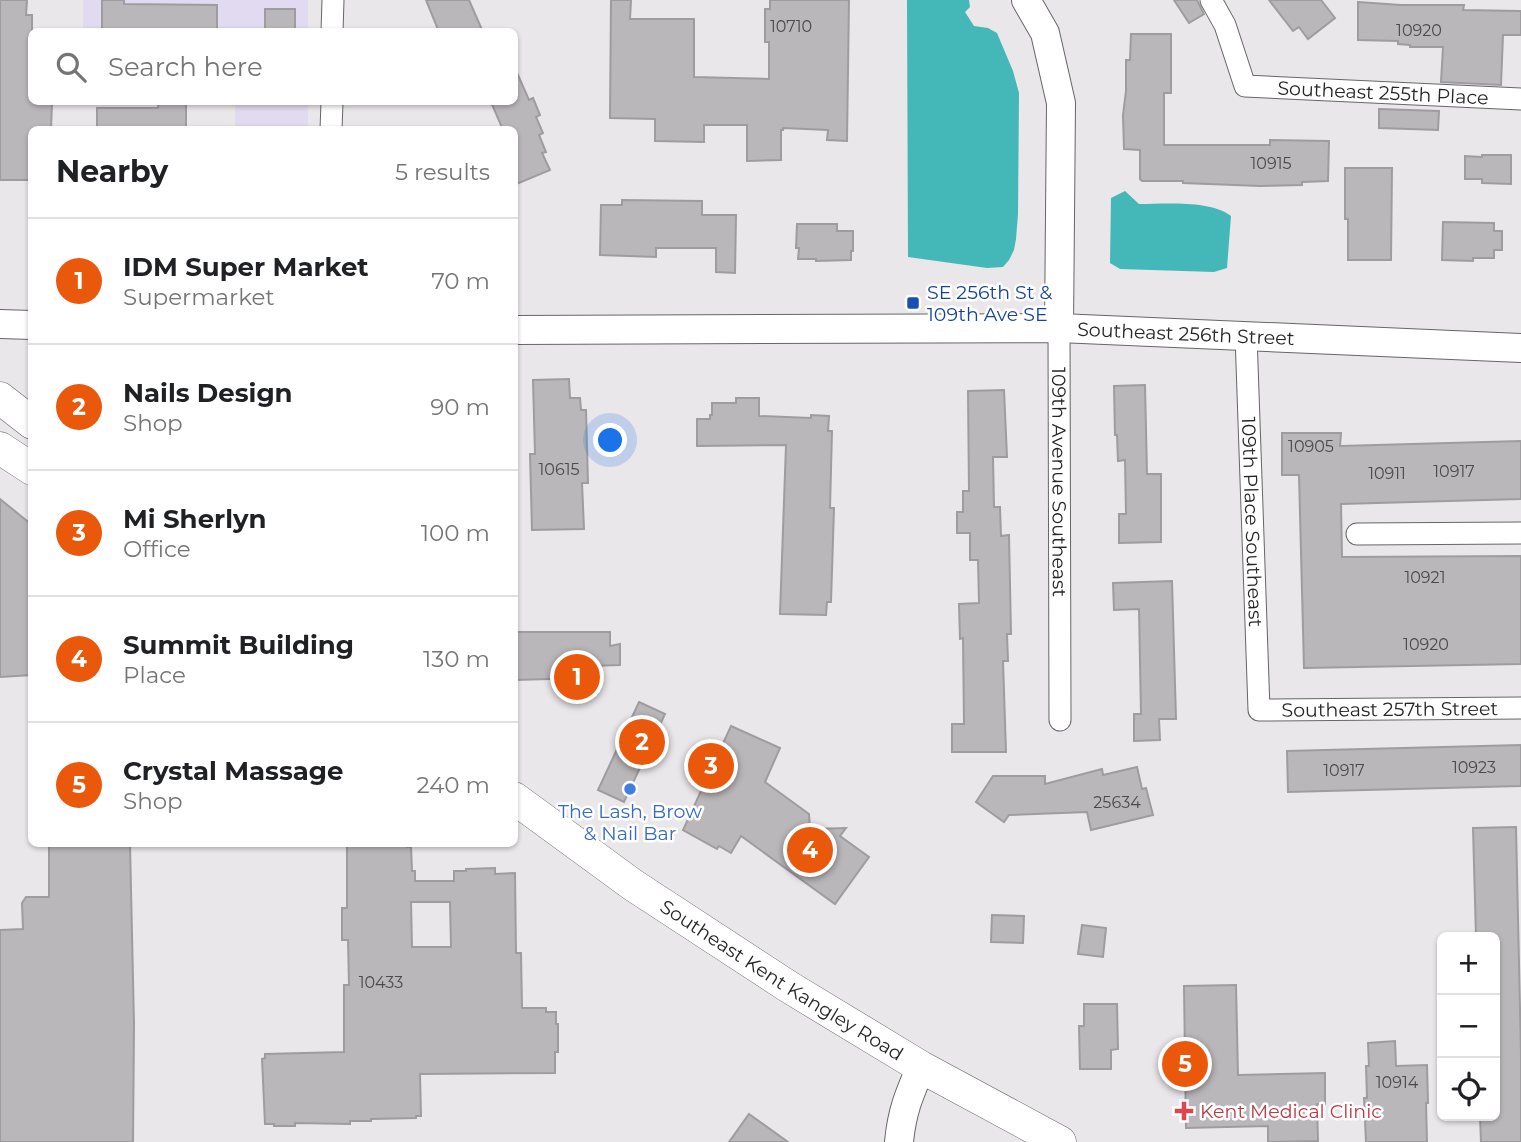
<!DOCTYPE html>
<html lang="en">
<head>
<meta charset="utf-8">
<style>
	body { margin:0; font-family:Montserrat,sans-serif; background:#f2f2f2; color:#202124 }
	.controls { position:absolute; right:21px; bottom:21px; display:grid; overflow:hidden; border-radius:10px; box-shadow:0 2px 5px #0004 }
	.controls button { width:63px; height:63px; display:grid; place-items:center; padding:0; border:0; border-bottom:2px solid #e0e0e0; background:#fff; color:#202124; font:35px sans-serif }
	.you { position:absolute; left:611px; top:441px; width:24px; height:24px; margin:-18px; border:5px solid #fff; border-radius:50%; background:#1a73e8; box-shadow:0 0 0 10px #1a73e833 }
	.badge { display:grid; place-items:center; width:46px; height:46px; border-radius:50%; background:#ea580c; color:#fff; font-size:23px; font-weight:700 }
	.pin { position:absolute; translate:-50% -50%; border:4px solid #fff; box-shadow:0 2px 7px #0006 }
	.list { margin:0; padding:0; list-style:none }
	h2 { display:flex; justify-content:space-between; align-items:center; height:91px; margin:0; padding:0 28px; font-size:30px }
	h2 small { font-size:23px; font-weight:400; color:#757577 }
	.list li { display:grid; grid-template-columns:46px 1fr auto; gap:21px; align-items:center; box-sizing:border-box; height:126px; padding:0 28px; border-top:2px solid #e0e0e0 }
	.list b { display:block; font-size:26px; white-space:nowrap }
	.list p { margin:0; font-size:23px; white-space:nowrap; color:#757577 }
	.list em { font-size:23px; font-style:normal; color:#757577 }
	.icon { flex:none; width:38px; height:38px; fill:none; stroke:currentColor; stroke-width:2; stroke-linecap:round; stroke-linejoin:round }
	.map { position:relative; flex:none; width:1521px; height:1142px; overflow:hidden }
	.search { position:absolute; background:#fff; box-shadow:0 2px 5px #0004; left:28px; top:28px; width:490px; height:77px; display:flex; align-items:center; gap:18px; box-sizing:border-box; padding:0 24px; border-radius:10px; color:#757577; font-size:26px }
	.panel { position:absolute; background:#fff; box-shadow:0 2px 5px #0004; left:28px; top:126px; width:490px; height:721px; border-radius:10px }
	.map>svg:first-child { display:block }
</style>
</head>
<body>
<div class="map">
<svg width="1521" height="1142" viewBox="0 0 1521 1142">
	<rect width="100%" height="100%" fill="#eae7ea"/>
	<g fill="#e1daf0">
		<path d="M83 0H308V31L83 32Z"/>
		<rect x="235" y="102" width="73" height="27"/>
	</g>
	<g fill="#44b8b8">
		<path d="M907 0H969L970 7 965 12 974 26 988 28 997 33 1013 71 1019 93 1018 214 1016 239 1014 250 1009 260 1003 267 987 268 908 257Z"/>
		<path d="M1125 191 1139 204C1165 204 1210 200 1231 216L1227 268 1214 272 1120 269 1110 263 1111 198Z"/>
	</g>
	<g fill="#bab7ba" stroke="#9f9c9f" stroke-width="2" fill-rule="evenodd">
		<path d="M0 0H27L26 15H32V102H52L51 130H32V180H0Z"/>
		<path d="M102 0H124V4L217 5V32H102Z"/>
		<path d="M426 0H469L483 32H439Z"/>
		<path d="M611 0H631L630 19H694V77L769 79V42H765V9H770V0H849L847 141 827 140 828 130 783 128V130H781V160L747 161V125H704V142L655 141V119L610 118Z"/>
		<path d="M1174 0H1197L1204 14 1189 23Z"/>
		<path d="M1269 0H1321L1335 18 1308 39 1299 27 1293 31Z"/>
		<path d="M1358 2 1401 5H1464L1463 10 1521 11V35H1503L1501 85 1441 82 1443 47H1410V45L1398 44V41L1358 40Z"/>
		<rect x="265" y="9" width="30" height="23"/>
		<path d="M1131 34H1171V93H1164V145H1270V140L1329 141 1328 181 1302 182V185L1260 186 1183 183V181H1142L1140 179V150L1124 149 1123 115 1126 91V60H1130Z"/>
		<path d="M514 66 529 100 533 98 540 115 536 117 543 133 539 135 546 152 542 153 550 170 514 185V130H503L491 102H514Z"/>
		<path d="M158 104H186V130H97V108H158Z"/>
		<path d="M1379 109 1439 111 1438 130 1379 128Z"/>
		<path d="M1482 155H1511V184L1482 183V179H1465V156L1482 157Z"/>
		<path d="M1345 168H1392L1391 260H1348V219H1345Z"/>
		<path d="M622 200 702 201V215H736L735 273 716 272V248H656V257L600 255 601 205H622Z"/>
		<path d="M1443 222 1494 223V231H1502V250H1494V258H1473V261L1442 260Z"/>
		<path d="M797 224H837V231H853V251H851V260L816 261V259H798L799 248H796Z"/>
		<path d="M569 379 570 398H580L581 410H586L588 483H582L584 529 532 530 530 454H535L533 380Z"/>
		<path d="M1145 385 1147 474H1161V542L1119 543V514H1126L1125 460 1118 461 1117 435H1115L1114 386Z"/>
		<path d="M1004 390 1007 457H993L994 507H1000L1001 536 1009 535 1011 634H1007L1008 661H1003L1006 752H952V724H964L963 638 960 639 959 604 979 603 978 560H970V533H957V512H963V491H969L968 391Z"/>
		<path d="M736 398H759V416L811 418V415L829 416 828 431H832L830 508H834L831 602H827L826 615 780 614 786 445 697 446V419H710V415H712V403H736Z"/>
		<path d="M1282 433H1341L1340 446 1521 441V499L1341 504 1342 557 1521 556V664L1304 668 1299 475H1282Z"/>
		<path d="M0 499 32 525V675L0 677Z"/>
		<path d="M1172 581 1176 719H1159L1160 740 1134 741V714H1141L1139 609 1114 610 1113 583Z"/>
		<path d="M514 632H610V646L620 644V665L562 667 588 678 515 680Z"/>
		<path d="M639 702 665 714 624 802 598 790Z"/>
		<path d="M731 726 780 748 765 782 809 814 810 829 846 828 840 836 869 857 835 904 741 836 731 853 719 846 717 849 683 830Z"/>
		<path d="M1521 745V786L1288 792 1287 751Z"/>
		<path d="M1137 767 1142 789 1146 788 1153 815 1091 830 1087 812 1009 815 1004 822 976 802 993 776H1045V784L1102 769 1103 775Z"/>
		<path d="M1516 827 1521 1054V1142H1481L1480 1116H1495V937H1476L1473 828Z"/>
		<path d="M49 844H130L134 1024 133 1142H0V930L23 929 22 903 26 897H49Z"/>
		<path d="M347 844H406L407 847H411L412 871H415V881H454V871H466V869L495 868V874L515 873 516 953H521L522 1008H546V1012H556V1024H558V1052H555V1073L420 1074 421 1116H416V1118L371 1119V1121H350V1124L295 1123V1126H274V1124H265L262 1059 265 1058V1054L344 1052V985H349L348 940H342V908H347ZM411 902H450L451 947H412Z"/>
		<path d="M992 915 1024 916 1023 943 991 942Z"/>
		<path d="M1082 925 1106 928 1103 957 1078 954Z"/>
		<path d="M1236 985 1238 1075 1325 1073V1104H1317L1318 1141 1268 1142V1126L1186 1128 1184 986Z"/>
		<path d="M1084 1004H1117L1118 1049 1111 1050V1069H1080L1079 1026H1084Z"/>
		<path d="M1395 1041 1396 1066 1427 1065 1428 1103H1426L1427 1142H1366L1364 1098H1367L1366 1066H1369L1368 1043Z"/>
		<path d="M749 1114 788 1142H729Z"/>
	</g>
	<g fill="none" stroke-linecap="round" stroke-linejoin="round">
		<defs>
			<g id="street">
				<path id="s1" d="M1211 0 1225 25 1245 86 1521 99"/>
				<path d="M332 32 333 0"/>
				<path d="M331 130 332 102"/>
				<path id="s2" d="M1059 328 1060 720"/>
				<path id="s3" d="M1246 335 1259 710 1521 708"/>
				<path d="M1357 534 1521 533"/>
			</g>
			<g id="secondary">
				<path d="M1026 0 1045 33 1061 103 1059 328"/>
				<path d="M0 324 32 325"/>
				<path id="s4" d="M514 330 1059 328 1521 348"/>
				<path d="M899 1142C902 1111 909 1095 921 1067"/>
			</g>
			<g id="primary">
				<path d="M0 398 32 423"/>
				<path d="M0 448 32 469"/>
				<path id="s5" d="M514 798 633 885 789 987 921 1067 1060 1142"/>
			</g>
		</defs>
		<use href="#street" stroke="#676568" stroke-width="23"/>
		<use href="#secondary" stroke="#676568" stroke-width="30"/>
		<use href="#primary" stroke="#676568" stroke-width="33"/>
		<use href="#street" stroke="#fff" stroke-width="21"/>
		<use href="#secondary" stroke="#fff" stroke-width="28"/>
		<use href="#primary" stroke="#fff" stroke-width="32"/>
	</g>
	<rect fill="#1a4fb4" stroke="#fff" stroke-width="2.5" x="906" y="296" width="14" height="14" rx="3.5"/>
	<circle fill="#3f7fe0" stroke="#fff" stroke-width="2.5" cx="630" cy="789" r="7"/>
	<path fill="#e0444e" stroke="#fff" stroke-width="2.5" d="M1180.5 1100.5h7v7h7v7h-7v7h-7v-7h-7v-7h7z"/>
	<g text-anchor="middle" stroke-width="5" stroke-linejoin="round" paint-order="stroke">
		<g font-size="16" fill="#4b4a4b">
			<text x="791" y="32">10710</text>
			<text x="1419" y="36">10920</text>
			<text x="1271" y="169">10915</text>
			<text x="1311" y="452">10905</text>
			<text x="559" y="475">10615</text>
			<text x="1454" y="477">10917</text>
			<text x="1387" y="479">10911</text>
			<text x="1425" y="583">10921</text>
			<text x="1426" y="650">10920</text>
			<text x="1474" y="773">10923</text>
			<text x="1344" y="776">10917</text>
			<text x="1117" y="808">25634</text>
			<text x="381" y="988">10433</text>
			<text x="1397" y="1088">10914</text>
		</g>
		<g font-size="19" fill="#262526" stroke="#fff">
			<text dy="7" stroke="none"><textPath href="#s1" startOffset="231">Southeast 255th Place</textPath></text>
			<text dy="7" stroke="none"><textPath href="#s4" startOffset="672">Southeast 256th Street</textPath></text>
			<text dy="7" stroke="none"><textPath href="#s2" startOffset="154">109th Avenue Southeast</textPath></text>
			<text dy="7" stroke="none"><textPath href="#s3" startOffset="187">109th Place Southeast</textPath></text>
			<text dy="7" stroke="none"><textPath href="#s3" startOffset="506">Southeast 257th Street</textPath></text>
			<text dy="7" stroke="none"><textPath href="#s5" startOffset="324">Southeast Kent Kangley Road</textPath></text>
		</g>
		<g font-size="19" fill="#164399" stroke="#fff" text-anchor="start">
			<text x="927" y="299">SE 256th St &amp;<tspan x="927" dy="22">109th Ave SE</tspan></text>
		</g>
		<g font-size="19" fill="#366cbe" stroke="#fff">
			<text x="630" y="818">The Lash, Brow<tspan x="630" dy="22">&amp; Nail Bar</tspan></text>
		</g>
		<g font-size="19" fill="#be3a42" stroke="#fff" text-anchor="start">
			<text x="1200" y="1118">Kent Medical Clinic</text>
		</g>
	</g>
</svg>
<div class="controls">
<button>+</button>
<button>−</button>
<button><svg class="icon" aria-label="locate" viewBox="0 0 24 24"><circle cx="12" cy="12" r="6"/><path d="M12 2v4M12 18v4M2 12h4M18 12h4"/></svg></button>
</div>
<div class="you"></div>
<div class="pin badge" style="left:577px;top:677px">1</div>
<div class="pin badge" style="left:642px;top:742px">2</div>
<div class="pin badge" style="left:711px;top:766px">3</div>
<div class="pin badge" style="left:810px;top:850px">4</div>
<div class="pin badge" style="left:1185px;top:1064px">5</div>
<div class="search"><svg class="icon" aria-label="search" viewBox="0 0 24 24"><circle cx="10" cy="10" r="6"/><path d="M15 15l6 6"/></svg>Search here</div>
<section class="panel">
<h2>Nearby<small>5 results</small></h2>
<ul class="list">
<li><span class="badge">1</span><div><b>IDM Super Market</b><p>Supermarket</p></div><em>70 m</em></li>
<li><span class="badge">2</span><div><b>Nails Design</b><p>Shop</p></div><em>90 m</em></li>
<li><span class="badge">3</span><div><b>Mi Sherlyn</b><p>Office</p></div><em>100 m</em></li>
<li><span class="badge">4</span><div><b>Summit Building</b><p>Place</p></div><em>130 m</em></li>
<li><span class="badge">5</span><div><b>Crystal Massage</b><p>Shop</p></div><em>240 m</em></li>
</ul>
</section>
</div>
</body>
</html>
